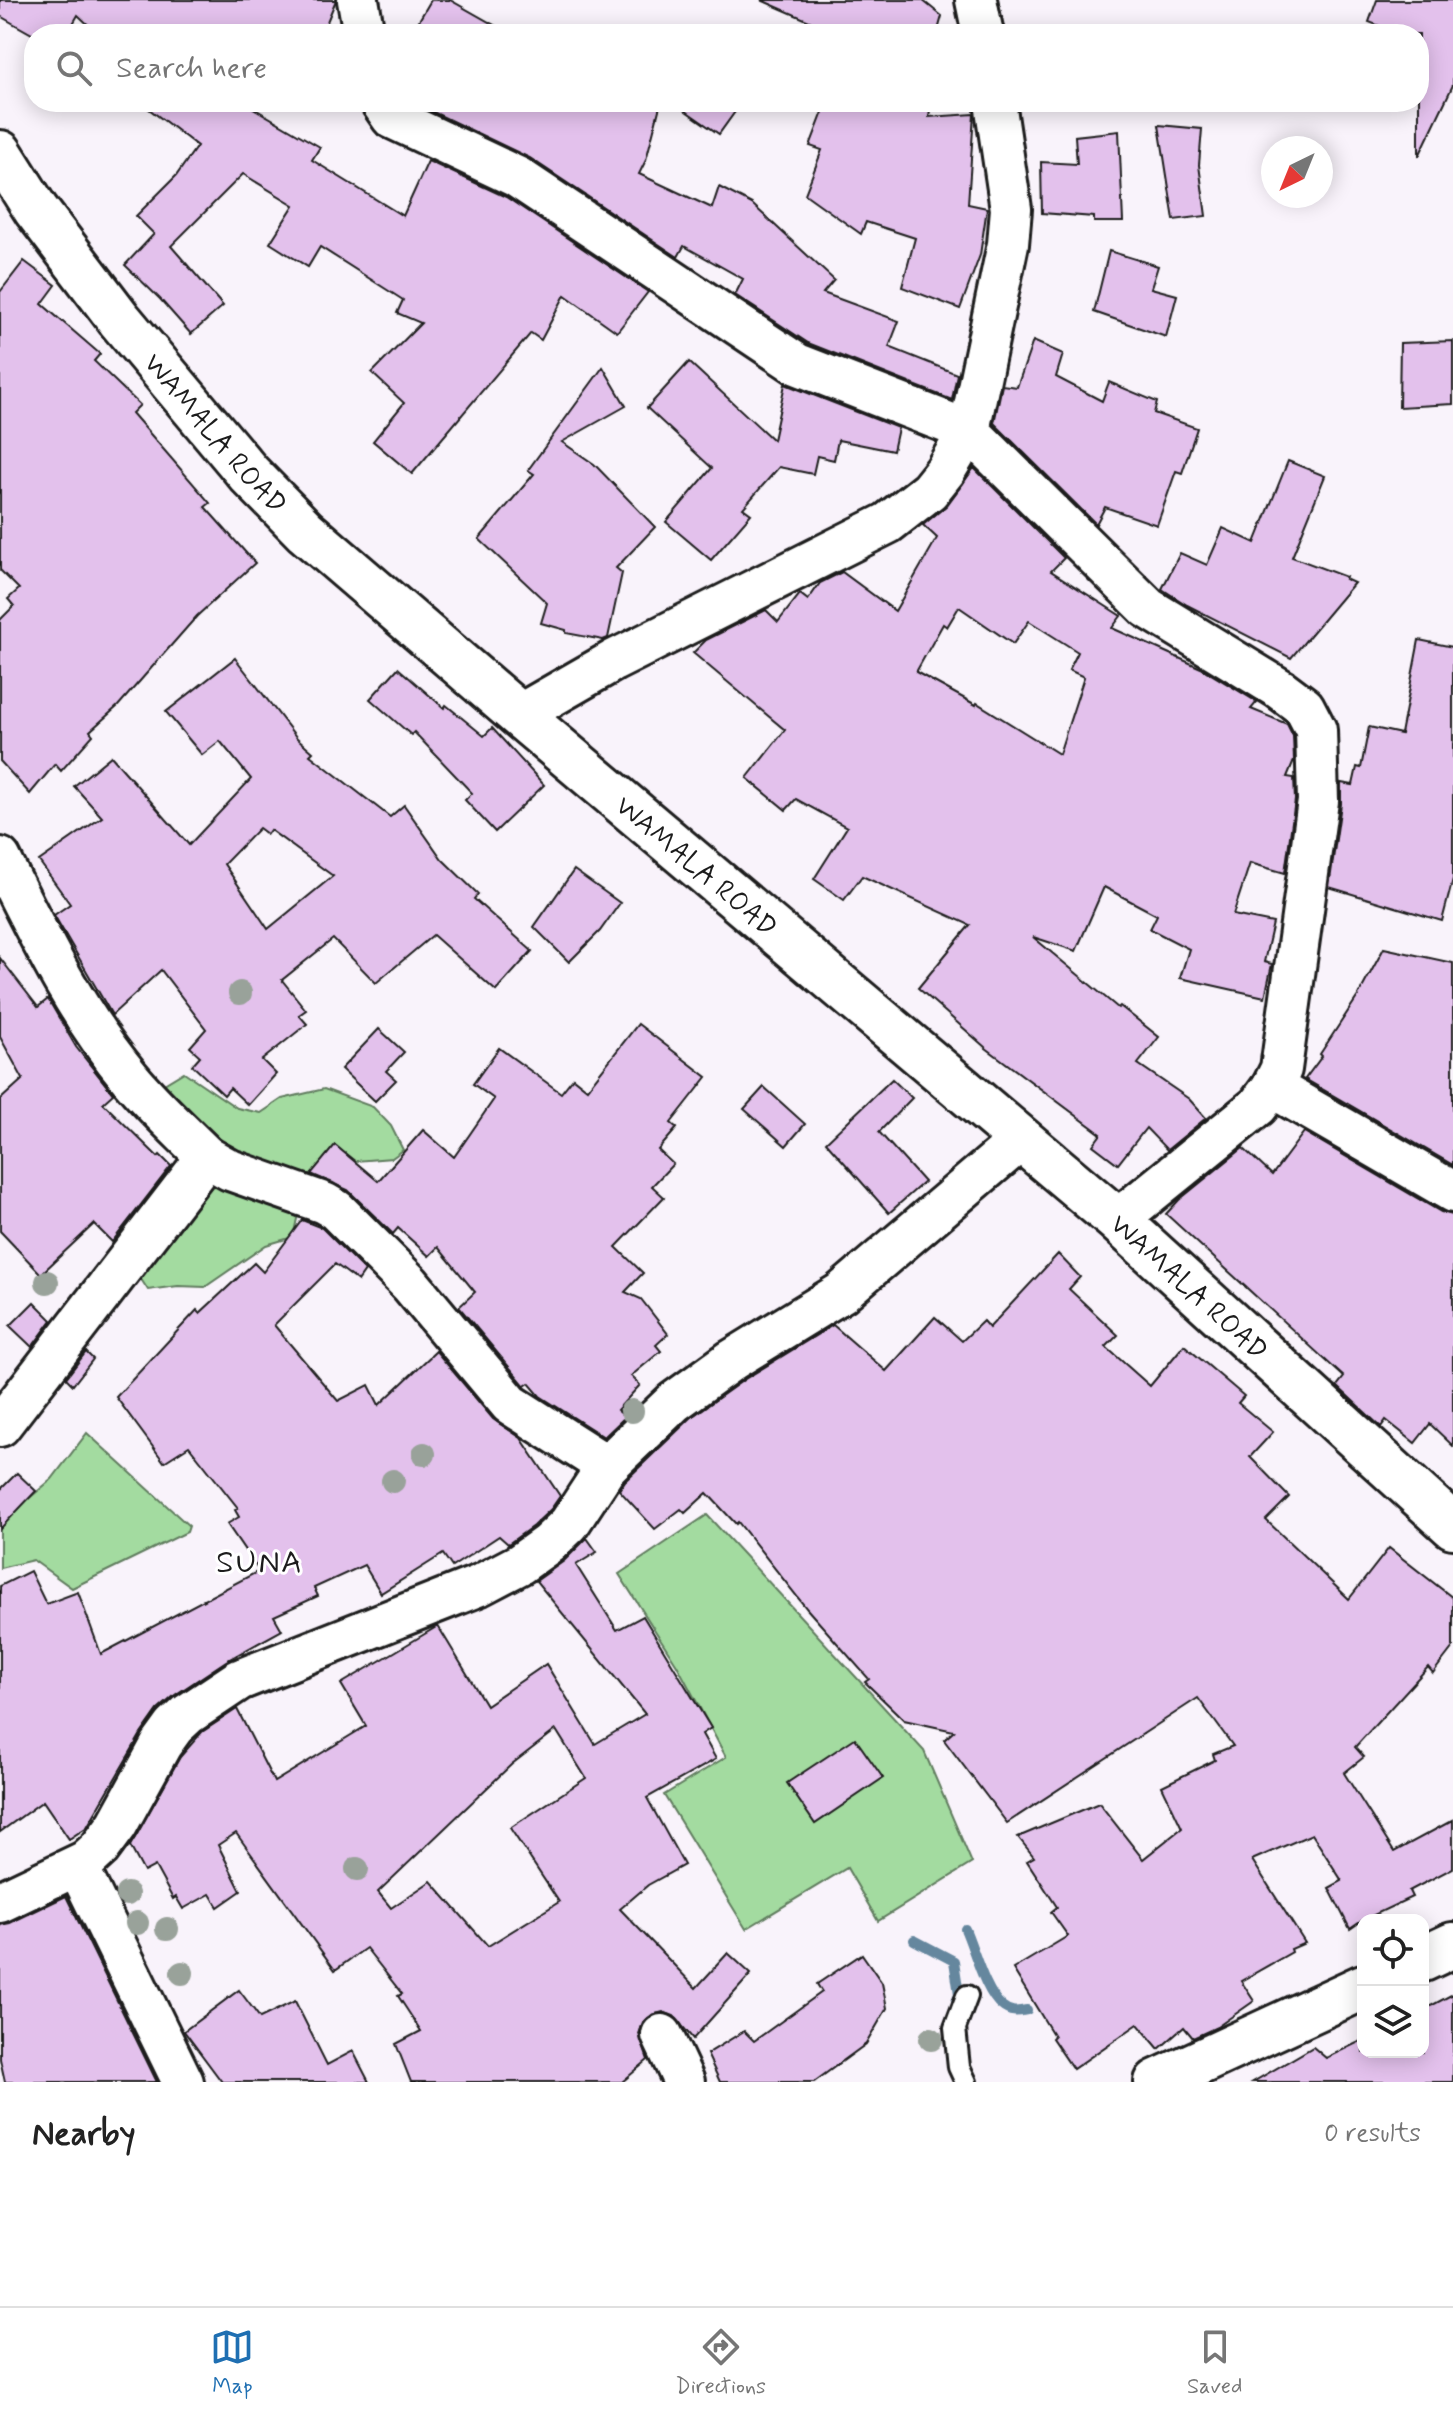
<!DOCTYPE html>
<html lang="en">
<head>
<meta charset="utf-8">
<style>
	body { margin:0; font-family:Mynerve,sans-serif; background:#f6f6f6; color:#222 }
	.controls { position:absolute; right:24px; bottom:24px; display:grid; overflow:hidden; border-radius:16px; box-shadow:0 4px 20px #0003 }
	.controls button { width:72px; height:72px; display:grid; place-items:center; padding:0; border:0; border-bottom:2px solid #e0e0e0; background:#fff; color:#222; font:40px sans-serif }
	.compass { position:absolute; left:1261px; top:136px; width:72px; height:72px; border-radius:50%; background:#fff; box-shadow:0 4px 20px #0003; rotate:223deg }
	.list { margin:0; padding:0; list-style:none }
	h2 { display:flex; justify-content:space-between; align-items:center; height:104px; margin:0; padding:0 32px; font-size:34px }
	h2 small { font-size:26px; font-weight:400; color:#767676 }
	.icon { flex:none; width:44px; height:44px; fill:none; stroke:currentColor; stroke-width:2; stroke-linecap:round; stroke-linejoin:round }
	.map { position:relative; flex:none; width:1453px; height:2082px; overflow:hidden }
	.search { position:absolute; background:#fff; box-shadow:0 4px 20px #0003; left:24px; right:24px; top:24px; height:88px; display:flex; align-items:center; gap:20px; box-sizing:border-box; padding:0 28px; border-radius:32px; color:#767676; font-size:30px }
	.sheet { height:224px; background:#fff }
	nav { display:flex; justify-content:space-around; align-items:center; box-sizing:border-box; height:112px; border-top:2px solid #e0e0e0; background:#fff; font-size:22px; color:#767676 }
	nav a { display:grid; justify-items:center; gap:4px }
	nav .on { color:#1f6fb2 }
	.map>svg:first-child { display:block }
</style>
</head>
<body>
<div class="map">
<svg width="1453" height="2082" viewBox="0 0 1453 2082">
	<rect width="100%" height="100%" fill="#f9f3fb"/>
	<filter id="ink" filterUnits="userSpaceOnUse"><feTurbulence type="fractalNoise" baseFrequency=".0125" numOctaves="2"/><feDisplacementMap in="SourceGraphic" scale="16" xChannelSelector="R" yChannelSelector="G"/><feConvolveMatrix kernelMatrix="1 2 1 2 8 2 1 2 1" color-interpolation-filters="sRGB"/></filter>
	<g filter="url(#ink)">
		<g fill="#a3dba0" stroke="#607c5e" stroke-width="2">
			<path d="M184 1072 237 1108 261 1113 282 1099 324 1089 373 1107 391 1126 403 1150 392 1158 355 1161 335 1146 305 1182 293 1237 266 1245 205 1287 178 1286 148 1290 135 1270 199 1187 244 1176 156 1089Z"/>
			<path d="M87 1433 189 1526 187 1532 72 1588 33 1560 0 1568V1523L52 1479Z"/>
			<path d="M707 1515 924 1751 972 1863 878 1921 847 1868 746 1929 664 1795 726 1757 677 1665 619 1574Z"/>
		</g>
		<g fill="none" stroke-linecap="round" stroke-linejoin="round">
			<g stroke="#65879e" stroke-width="10">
				<path d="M965 1929C974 1949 985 1993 1002 2006 1010 2013 1017 2012 1027 2010"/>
				<path d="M914 1940 954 1961 959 1994 956 2001"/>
			</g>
		</g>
		<g fill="#e3c1ec" stroke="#1c1c1c" stroke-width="2" fill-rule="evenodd">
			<path d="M0 0H336L322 34H98L78 15 67 34H32L0 16Z"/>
			<path d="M431 0H450L510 34H411Z"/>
			<path d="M761 0H922L942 16 937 34H819L821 26Z"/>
			<path d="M1377 0H1453V85L1419 156V34H1400L1369 22Z"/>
			<path d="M140 102H243L320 147 312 160 403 216 428 161 506 197 648 292 617 332 565 295 541 340 531 333 412 474 373 441 404 403 372 373 421 323 397 313 403 300 320 247 308 267 270 243 294 205 243 174 171 246 223 306 191 334 160 299 125 265 154 234 136 216 176 176 197 146Z"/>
			<path d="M412 102H661L646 160 639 174 712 208 719 187 752 204 834 280 823 293 899 321 889 347 957 374 952 400 808 343 735 295 743 279 684 246 678 257 530 158Z"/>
			<path d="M673 102H742L719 134Z"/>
			<path d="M845 102H931L929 117 974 114 968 204 987 208 980 255 960 309 902 287 915 238 866 222 861 234 805 194 822 150 810 146 825 107 844 109Z"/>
			<path d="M1159 125 1202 129 1199 165 1206 216 1174 220Z"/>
			<path d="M1119 131 1123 222H1094V217L1042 213 1041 162 1077 164 1075 136Z"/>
			<path d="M1109 251 1158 266 1151 288 1177 295 1166 337 1094 312Z"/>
			<path d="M24 261 56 285 42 304 100 354 94 361 140 405 132 413 210 503 205 507 255 563 197 616 118 706 90 731 93 735 61 771 55 764 30 794 0 761V620L14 606 8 599 19 589 0 570V292Z"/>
			<path d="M1033 341 1063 354 1056 377 1102 401 1109 382 1157 402 1154 413 1197 428 1182 473 1176 471 1157 525 1105 507 1096 524 994 423 1002 385 1017 387Z"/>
			<path d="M1453 341V404L1399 407 1400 343Z"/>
			<path d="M689 362 773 440 785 384 898 428 893 451 838 440 834 460 817 456 813 474 779 467 743 508 751 514 711 560 666 522 712 468 647 408Z"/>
			<path d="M603 367 626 406 562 442 594 464 655 527 616 568 622 573 608 638 603 640 566 633V630L541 623 547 603 479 539 534 474 528 470Z"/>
			<path d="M1288 461 1325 476 1292 557 1346 577 1345 579 1354 583 1291 658 1187 605 1162 589 1180 553 1207 565 1223 528 1255 543Z"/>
			<path d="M974 468 1064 558 1051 571 1121 616 1112 628 1201 668 1257 702 1251 709 1287 724 1293 736 1294 760 1287 777 1294 778 1295 800 1285 873 1250 863 1233 915 1273 923 1264 962 1272 964 1265 997 1180 978 1189 949 1150 929 1157 915 1104 887 1076 951 1033 937 1118 1008 1120 1006 1159 1037 1138 1064 1189 1099 1206 1118 1167 1150 1146 1128 1118 1164 1093 1145 1101 1134 986 1048 918 988 970 925 862 876 844 900 814 879 847 827 796 799 786 810 747 778 785 730 693 653 706 640 766 610 778 622 800 594 808 600 820 583 842 572 895 611 937 538 923 525 947 505ZM959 607 1013 644 1029 621 1078 652 1069 670 1084 677 1059 754 977 703 976 705 916 672 943 624 947 627Z"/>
			<path d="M1419 640 1453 647V879L1442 921 1329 887 1341 804V783L1353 785 1357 767 1361 768 1369 727 1401 734Z"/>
			<path d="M235 658 297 738 313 752 310 755 390 817 404 805 442 859 478 894 474 899 532 951 496 991 433 935 376 983 333 939 282 980 306 1010 299 1015 307 1024 262 1060 276 1074 248 1105 230 1088 224 1095 192 1065 200 1056 190 1047 206 1029 161 970 112 1015 54 915 70 904 39 861 102 817 74 786 111 756 189 845 251 779 220 741 202 755 166 712ZM259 828 267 834 270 830 333 876 268 929 224 864Z"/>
			<path d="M398 668 444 708 446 705 484 736 492 728 544 785 495 832 465 800 472 793 414 732 411 735 370 699Z"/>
			<path d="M574 870 620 903 600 931 569 962 534 927Z"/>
			<path d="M1384 948 1453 963V1165L1305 1079 1322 1056 1320 1054 1358 996Z"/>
			<path d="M0 958 38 1007 48 999 76 1047 113 1094 103 1103 158 1157 160 1155 171 1166 112 1242 94 1224 41 1274 0 1231V1100L23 1079 0 1037Z"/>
			<path d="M638 1024 707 1077 671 1123 677 1128 658 1150 673 1164 652 1186 664 1197 616 1247 643 1273 625 1292 641 1299 668 1334 656 1345 661 1351 631 1376 640 1385 617 1410 625 1417 604 1437 540 1396 529 1383 525 1386 459 1307 475 1292 438 1247 429 1256 398 1228 393 1234 348 1190 311 1174 335 1145 378 1181 423 1130 454 1157 494 1099 473 1084 499 1048 561 1093 573 1078 587 1089Z"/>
			<path d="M379 1029 404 1052 386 1071 396 1080 375 1101 341 1069Z"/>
			<path d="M892 1079 912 1098 879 1132 924 1182 889 1213 826 1142Z"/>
			<path d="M764 1087 805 1124 786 1146 744 1109Z"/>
			<path d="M1304 1132 1441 1212 1453 1215V1446L1430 1424 1415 1443 1386 1420 1381 1427 1337 1386 1344 1377 1166 1214 1179 1200 1243 1148 1272 1175Z"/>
			<path d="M302 1220 322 1228 365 1271 358 1281 335 1264 274 1325 338 1401 369 1385 379 1405 436 1351 493 1419 521 1438 560 1496 551 1509 533 1526 508 1544 499 1536 452 1567 443 1554 381 1593 364 1565 314 1588 318 1596 274 1616 282 1630 226 1661 175 1695 158 1710 141 1734 87 1827 69 1839 43 1801 0 1832V1586L30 1571 46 1604 78 1592 101 1654 259 1571 227 1524 239 1517 235 1510 238 1508 189 1446 164 1462 116 1397 197 1310 200 1313 254 1263 263 1272Z"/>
			<path d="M1058 1254 1080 1277 1069 1289 1118 1335 1106 1347 1150 1386 1184 1345 1244 1396 1238 1403 1273 1432 1250 1457 1289 1497 1266 1520 1349 1599 1389 1548 1453 1598V1647L1433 1673 1428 1667 1355 1747 1364 1757 1344 1773 1394 1852 1453 1820V1868L1409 1891 1412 1897 1363 1920 1350 1929 1329 1888 1342 1881 1312 1834 1252 1860 1305 1943 1291 1949 1292 1952 1241 1981 1254 2001 1217 2027 1193 2038 1184 2027 1159 2049 1138 2024 1073 2069 1052 2038 1054 2036 1013 1969 1068 1936 1051 1912 1057 1907 1027 1861 1034 1857 1018 1837 1099 1803 1143 1859 1182 1828 1162 1786 1215 1760 1213 1754 1233 1746 1198 1698 1007 1823 944 1740 954 1731 904 1720 865 1682 869 1679 807 1609 738 1522 736 1524 707 1493 685 1513 681 1509 655 1529 619 1490 625 1481 693 1416 745 1379 833 1325 886 1371 935 1317 962 1341 983 1321 989 1328Z"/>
			<path d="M34 1302 52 1320 32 1347 10 1326Z"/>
			<path d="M86 1352 93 1359 73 1385 66 1378Z"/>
			<path d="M17 1473 36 1491 0 1529V1490Z"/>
			<path d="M587 1538 597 1552 576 1565 617 1630 643 1616 711 1728 702 1734 716 1759 647 1798 684 1865 648 1885 620 1909 696 1988 728 1953 751 1974 693 2039 674 2016 663 2012 652 2015 643 2023 639 2034 648 2060 622 2082H411L396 2044 421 2031 398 1996 402 1994 366 1948 335 1970 236 1833 218 1845 241 1891 218 1907 210 1894 183 1909 176 1897 173 1899 155 1866 144 1872 130 1846 180 1757 202 1732 237 1709 274 1782 366 1726 341 1684 438 1626 486 1705 546 1664 595 1744 645 1714 536 1581 564 1561ZM556 1730 586 1778 510 1828 559 1902 488 1946 431 1881 391 1908 378 1892 512 1764Z"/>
			<path d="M855 1738 883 1778 815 1824 787 1783Z"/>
			<path d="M66 1896 85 1935 157 2082H5L0 2059V1925L10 1923Z"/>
			<path d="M862 1954 882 1983 887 2008 866 2044 814 2082H720L707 2054 744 2031 754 2041 822 1992 817 1984Z"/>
			<path d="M239 1990 260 2018 295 2001 327 2065 353 2051 369 2082H222L184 2031Z"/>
			<path d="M1453 1994V2082H1253L1313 2047 1326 2058 1363 2040V2052H1423V2010Z"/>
		</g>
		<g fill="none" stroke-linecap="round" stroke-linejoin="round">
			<defs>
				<path id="service" d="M966 2082 959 2067 955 2028 967 1996"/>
				<g id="minor">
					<path d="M358 0 364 34"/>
					<path d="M976 0 983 34"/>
					<path d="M381 102 392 118 517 177 797 364 969 431 1008 244 1011 209 995 102"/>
					<path d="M519 715 613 661 888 523 929 491 945 471 969 431 1148 608 1280 689 1304 707 1316 730 1318 801 1281 1069 1272 1087 1258 1106 1117 1220"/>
					<path d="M0 858C38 934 75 1012 130 1078 154 1107 181 1131 207 1157L0 1426"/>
					<path d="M1272 1087 1453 1192"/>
					<path d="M207 1157 230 1170 324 1203 336 1210 410 1284 510 1404 607 1466"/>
					<path d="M78 1867 183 2082"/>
					<path d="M0 1902 86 1861 100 1848 117 1825 161 1745 174 1727 188 1714 239 1680 480 1585 520 1564 548 1544 569 1524 607 1466 674 1402 732 1360 841 1293 1022 1139"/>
					<path d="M662 2035 684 2082"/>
				</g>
				<g id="tertiary">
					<path id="s1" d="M0 153 36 210 119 319 249 474 305 531 519 715 1117 1220 1453 1526"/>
					<path d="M1423 1959 1453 1945"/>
					<path d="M1157 2082 1363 1987"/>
				</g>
			</defs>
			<use href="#service" stroke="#1c1c1c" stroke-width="26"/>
			<use href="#minor" stroke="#1c1c1c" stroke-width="46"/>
			<use href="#tertiary" stroke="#1c1c1c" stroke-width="50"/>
			<use href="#service" stroke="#fff" stroke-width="20"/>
			<use href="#minor" stroke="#fff" stroke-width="40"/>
			<use href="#tertiary" stroke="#fff" stroke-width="44"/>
		</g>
		<g fill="#99a29a">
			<circle cx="240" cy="993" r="12"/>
			<circle cx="47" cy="1282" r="12"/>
			<circle cx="632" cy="1411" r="12"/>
			<circle cx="424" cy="1454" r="12"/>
			<circle cx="393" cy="1481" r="12"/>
			<circle cx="357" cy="1869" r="12"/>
			<circle cx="127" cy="1894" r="12"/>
			<circle cx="137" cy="1923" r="12"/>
			<circle cx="167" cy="1929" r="12"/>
			<circle cx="182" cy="1973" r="12"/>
			<circle cx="931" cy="2039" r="12"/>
		</g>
	</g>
	<g text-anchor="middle" stroke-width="6" stroke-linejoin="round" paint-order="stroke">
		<g font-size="28" fill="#1c1c1c" stroke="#fff">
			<text dy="10" stroke="none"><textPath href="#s1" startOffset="354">WAMALA ROAD</textPath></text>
			<text dy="10" stroke="none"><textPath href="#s1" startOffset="1002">WAMALA ROAD</textPath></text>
			<text dy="10" stroke="none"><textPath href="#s1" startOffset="1650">WAMALA ROAD</textPath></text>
		</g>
		<g font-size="32" letter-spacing="2" fill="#1c1c1c" stroke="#fff">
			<text x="260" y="1572">SUNA</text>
		</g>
	</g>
</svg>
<div class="controls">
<button><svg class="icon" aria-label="locate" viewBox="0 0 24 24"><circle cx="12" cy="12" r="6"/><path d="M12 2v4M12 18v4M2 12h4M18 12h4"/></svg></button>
<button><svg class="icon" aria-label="layers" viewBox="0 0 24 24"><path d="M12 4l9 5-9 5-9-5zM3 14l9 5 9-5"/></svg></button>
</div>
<svg class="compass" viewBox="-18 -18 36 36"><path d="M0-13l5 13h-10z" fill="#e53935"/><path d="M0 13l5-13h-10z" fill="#767676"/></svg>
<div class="search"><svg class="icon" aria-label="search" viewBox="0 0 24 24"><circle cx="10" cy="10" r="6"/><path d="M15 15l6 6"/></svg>Search here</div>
</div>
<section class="sheet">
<h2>Nearby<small>0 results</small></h2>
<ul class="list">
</ul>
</section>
<nav>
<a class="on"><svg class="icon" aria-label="map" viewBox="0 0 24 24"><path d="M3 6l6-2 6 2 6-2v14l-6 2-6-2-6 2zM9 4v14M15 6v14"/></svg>Map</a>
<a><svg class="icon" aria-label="directions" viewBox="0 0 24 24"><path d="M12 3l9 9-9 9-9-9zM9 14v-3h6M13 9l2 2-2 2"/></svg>Directions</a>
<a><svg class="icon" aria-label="saved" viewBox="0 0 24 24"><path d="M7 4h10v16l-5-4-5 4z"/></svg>Saved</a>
</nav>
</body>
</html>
